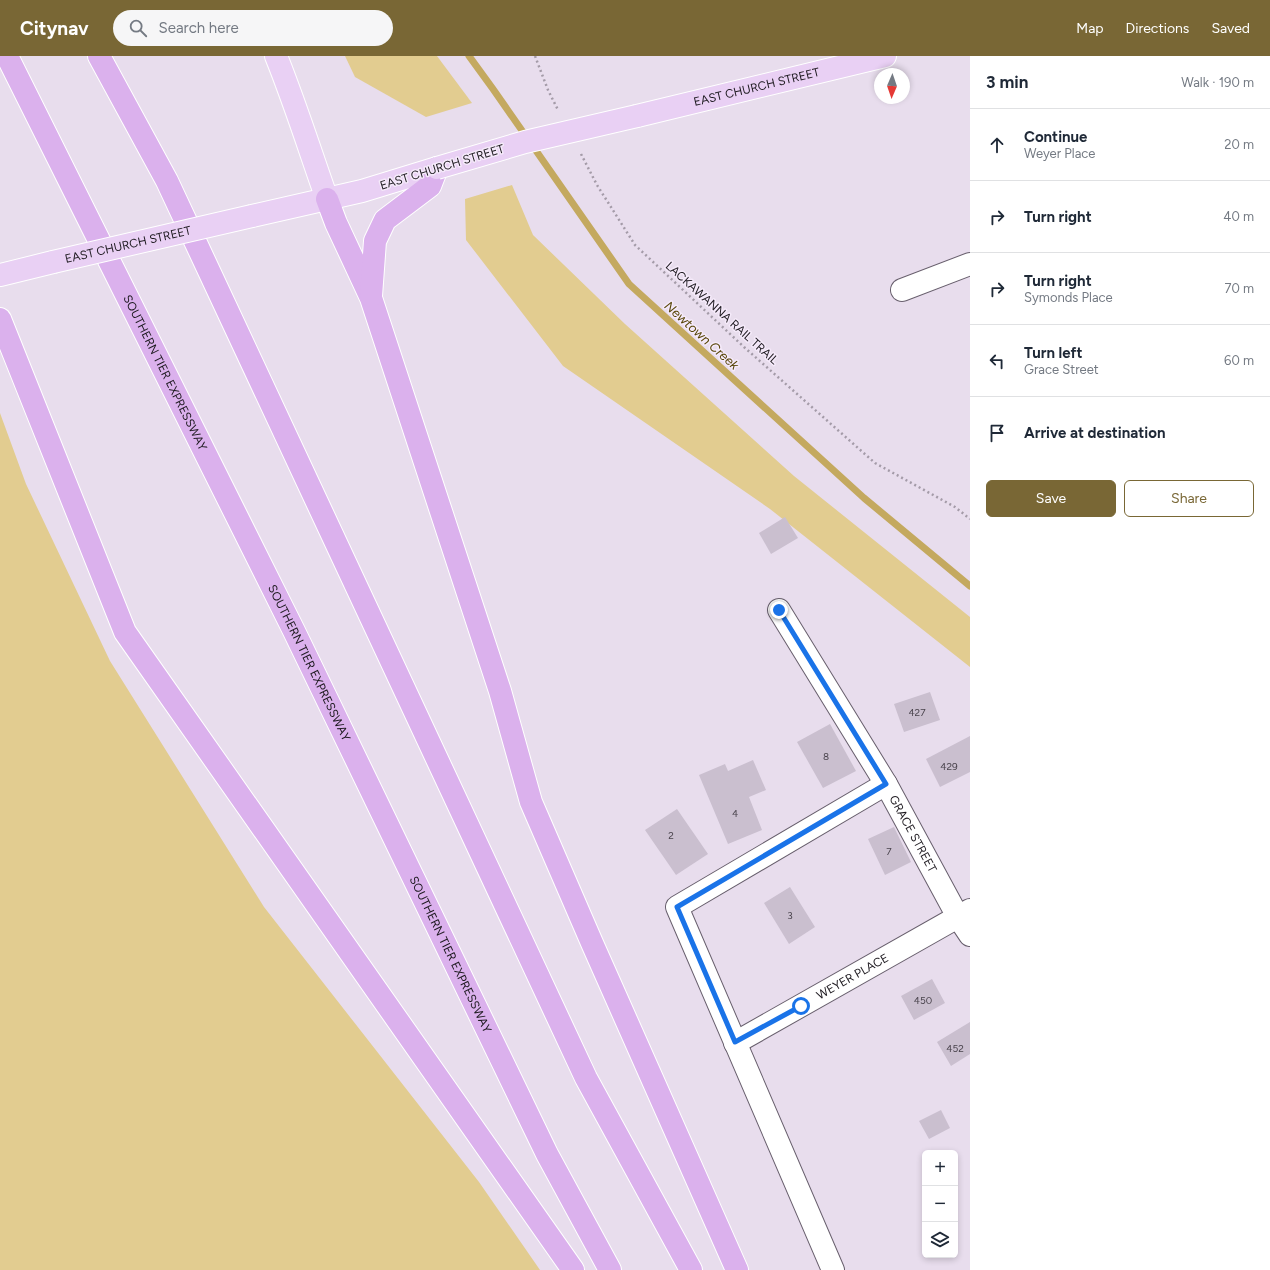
<!DOCTYPE html>
<html lang="en">
<head>
<meta charset="utf-8">
<style>
	body { margin:0; font-family:Figtree,sans-serif; background:#f6f6f7; color:#1f2937 }
	.controls { position:absolute; right:12px; bottom:12px; display:grid; overflow:hidden; border-radius:6px; box-shadow:0 2px 6px #0003 }
	.controls button { width:36px; height:36px; display:grid; place-items:center; padding:0; border:0; border-bottom:1px solid #e0e1e3; background:#fff; color:#1f2937; font:20px sans-serif }
	.compass { position:absolute; left:874px; top:12px; width:36px; height:36px; border-radius:50%; background:#fff; box-shadow:0 2px 6px #0003; rotate:182deg }
	.stop { position:absolute; width:12px; height:12px; margin:-9px; border:3px solid #1a73e8; border-radius:50%; background:#fff }
	.stop.end { background:#1a73e8; border-color:#fff; box-shadow:0 1px 4px #0008 }
	.list { margin:0; padding:0; list-style:none }
	h2 { display:flex; justify-content:space-between; align-items:center; height:52px; margin:0; padding:0 16px; font-size:17px }
	h2 small { font-size:13px; font-weight:400; color:#747a83 }
	.list li { display:grid; grid-template-columns:26px 1fr auto; gap:12px; align-items:center; box-sizing:border-box; height:72px; padding:0 16px; border-top:1px solid #e0e1e3 }
	.list b { display:block; font-size:15px; white-space:nowrap }
	.list p { margin:0; font-size:13px; white-space:nowrap; color:#747a83 }
	.list em { font-size:13px; font-style:normal; color:#747a83 }
	.actions { display:flex; gap:8px; padding:12px 16px }
	.actions a { flex:1; padding:9px 0; border:1px solid #796735; border-radius:6px; text-align:center; font-size:14px; color:#796735 }
	.actions .main { background:#796735; color:#fff }
	.icon { flex:none; width:22px; height:22px; fill:none; stroke:currentColor; stroke-width:2; stroke-linecap:round; stroke-linejoin:round }
	.map { position:relative; flex:none; width:970px; height:1214px; overflow:hidden }
	header { display:flex; align-items:center; gap:24px; box-sizing:border-box; height:56px; padding:0 20px; background:#796735; color:#fff }
	header strong { font-size:19px }
	nav { display:flex; gap:22px; margin-inline-start:auto; font-size:14px }
	.search { width:280px; height:36px; background:#f6f6f7; display:flex; align-items:center; gap:10px; box-sizing:border-box; padding:0 14px; border-radius:22px; color:#747a83; font-size:15px }
	main { display:flex }
	aside { flex:1; background:#fff }
	.map>svg:first-child { display:block }
</style>
</head>
<body>
<header>
<strong>Citynav</strong>
<div class="search"><svg class="icon" aria-label="search" viewBox="0 0 24 24"><circle cx="10" cy="10" r="6"/><path d="M15 15l6 6"/></svg>Search here</div>
<nav><a>Map</a><a>Directions</a><a>Saved</a></nav>
</header>
<main>
<div class="map">
<svg width="970" height="1214" viewBox="0 0 970 1214">
	<rect width="100%" height="100%" fill="#e8dded"/>
	<g fill="#e2cc90">
		<path d="M345 0H437L472 47 426 61 355 21Z"/>
		<path d="M512 129 533 179 625 268 794 420 970 561V611L770 453 563 310 466 184 465 143Z"/>
		<path d="M0 357 26 428 110 605 264 851 479 1126 540 1214H0Z"/>
	</g>
	<g fill="none" stroke-linecap="round" stroke-linejoin="round">
		<path stroke="#c4a95f" stroke-width="7" d="M469 0 493 33 629 228 864 442 970 530"/>
	</g>
	<g fill="#cabfcf">
		<path d="M785 461 798 482 771 498 759 477Z"/>
		<path d="M930 636 940 664 904 676 894 648Z"/>
		<path d="M830 668 856 715 823 732 797 686Z"/>
		<path d="M970 680V716L940 731 926 703Z"/>
		<path d="M753 704 766 734 749 741 762 774 728 788 699 719 725 708 728 715Z"/>
		<path d="M677 753 708 798 676 819 645 774Z"/>
		<path d="M894 771 911 806 885 819 868 783Z"/>
		<path d="M790 831 815 871 789 888 764 847Z"/>
		<path d="M932 923 945 947 914 964 901 940Z"/>
		<path d="M970 966V998L951 1010 937 986Z"/>
		<path d="M941 1054 950 1072 929 1083 919 1065Z"/>
	</g>
	<g fill="none" stroke-linecap="round" stroke-linejoin="round">
		<defs>
			<g id="minor">
				<path d="M902 234 970 208"/>
				<path id="s1" d="M779 554 886 728 958 861 970 879"/>
				<path id="s2" d="M735 987 970 854"/>
				<path d="M833 1214 677 851 886 728"/>
			</g>
			<g id="major">
				<path d="M276 0C295 47 310 95 327 143"/>
				<path id="s3" d="M637 60 885 0"/>
				<path d="M252 160 362 135 437 112"/>
				<path d="M0 219 53 206"/>
			</g>
			<g id="highway">
				<path id="s4" d="M7 0 294 575 547 1098 610 1214"/>
				<path d="M99 0 167 125 586 1022 691 1214"/>
				<path d="M327 143 336 167 371 242 500 635 531 746 592 887 737 1214"/>
				<path d="M371 240 375 185 385 164 430 130 437 112"/>
				<path d="M0 263 125 576 573 1214"/>
			</g>
		</defs>
		<use href="#minor" stroke="#685f6d" stroke-width="24"/>
		<use href="#major" stroke="#fff" stroke-width="24"/>
		<use href="#highway" stroke="#fff" stroke-width="24"/>
		<g stroke="#a49ba8" stroke-width="2.5" stroke-dasharray="2 3" stroke-linecap="butt">
			<path d="M535 0 548 34 558 54"/>
			<path d="M581 98 597 129 635 189 744 291 875 407 955 451 970 463"/>
		</g>
		<use href="#minor" stroke="#fff" stroke-width="22"/>
		<use href="#major" stroke="#e9d0f4" stroke-width="22"/>
		<use href="#highway" stroke="#dbb1ed" stroke-width="22"/>
		<defs>
			<g id="major-bridge">
				<path d="M437 112 525 86 637 60"/>
				<path id="s5" d="M53 206 252 160"/>
			</g>
		</defs>
		<use href="#major-bridge" stroke="#fff" stroke-width="24" stroke-linecap="butt"/>
		<use href="#major-bridge" stroke="#e9d0f4" stroke-width="22"/>
	</g>
	<g fill="none" stroke-linecap="round" stroke-linejoin="round">
		<path stroke="#1a73e8" stroke-width="5" d="M779 554 886 728 677 851 735 986 801 950"/>
	</g>
	<g text-anchor="middle" stroke-width="3" stroke-linejoin="round" paint-order="stroke">
		<g font-size="10" fill="#49434c">
			<text x="917" y="660">427</text>
			<text x="826" y="704">8</text>
			<text x="949" y="714">429</text>
			<text x="735" y="761">4</text>
			<text x="671" y="783">2</text>
			<text x="889" y="799">7</text>
			<text x="790" y="863">3</text>
			<text x="923" y="948">450</text>
			<text x="955" y="996">452</text>
		</g>
		<g font-size="12" fill="#1e1a20" stroke="#f5eafa">
			<text dy="4" stroke="none"><textPath href="#s3" startOffset="123">EAST CHURCH STREET</textPath></text>
			<text transform="translate(442 111) rotate(-17)" y="4">EAST CHURCH STREET</text>
			<text dy="4" stroke="none"><textPath href="#s5" startOffset="77">EAST CHURCH STREET</textPath></text>
			<text transform="translate(722 257) rotate(42)" y="4">LACKAWANNA RAIL TRAIL</text>
			<text dy="4" stroke="none"><textPath href="#s4" startOffset="354">SOUTHERN TIER EXPRESSWAY</textPath></text>
			<text dy="4" stroke="none"><textPath href="#s4" startOffset="678">SOUTHERN TIER EXPRESSWAY</textPath></text>
			<text dy="4" stroke="none"><textPath href="#s1" startOffset="261">GRACE STREET</textPath></text>
			<text dy="4" stroke="none"><textPath href="#s4" startOffset="1002">SOUTHERN TIER EXPRESSWAY</textPath></text>
			<text dy="4" stroke="none"><textPath href="#s2" startOffset="135">WEYER PLACE</textPath></text>
		</g>
		<g font-size="13" font-style="italic" fill="#584609" stroke="#f5eafa">
			<text transform="translate(702 279) rotate(42)" y="5">Newtown Creek</text>
		</g>
	</g>
</svg>
<div class="controls">
<button>+</button>
<button>−</button>
<button><svg class="icon" aria-label="layers" viewBox="0 0 24 24"><path d="M12 4l9 5-9 5-9-5zM3 14l9 5 9-5"/></svg></button>
</div>
<svg class="compass" viewBox="-18 -18 36 36"><path d="M0-13l5 13h-10z" fill="#e53935"/><path d="M0 13l5-13h-10z" fill="#747a83"/></svg>
<div class="stop" style="left:801px;top:950px"></div>
<div class="stop end" style="left:779px;top:554px"></div>
</div>
<aside>
<h2>3 min<small>Walk · 190 m</small></h2>
<ul class="list">
<li><svg class="icon" aria-label="ahead" viewBox="0 0 24 24"><path d="M12 20V5M6 11l6-6 6 6"/></svg><div><b>Continue</b><p>Weyer Place</p></div><em>20 m</em></li>
<li><svg class="icon" aria-label="right" viewBox="0 0 24 24"><path d="M7 20v-9h11M14 6l5 5-5 5"/></svg><div><b>Turn right</b></div><em>40 m</em></li>
<li><svg class="icon" aria-label="right" viewBox="0 0 24 24"><path d="M7 20v-9h11M14 6l5 5-5 5"/></svg><div><b>Turn right</b><p>Symonds Place</p></div><em>70 m</em></li>
<li><svg class="icon" aria-label="left" viewBox="0 0 24 24"><path d="M17 20v-9H6M10 6l-5 5 5 5"/></svg><div><b>Turn left</b><p>Grace Street</p></div><em>60 m</em></li>
<li><svg class="icon" aria-label="arrive" viewBox="0 0 24 24"><path d="M6 21V4h12l-3 4 3 4H6"/></svg><div><b>Arrive at destination</b></div></li>
</ul>
<div class="actions"><a class="main">Save</a><a>Share</a></div>
</aside>
</main>
</body>
</html>
